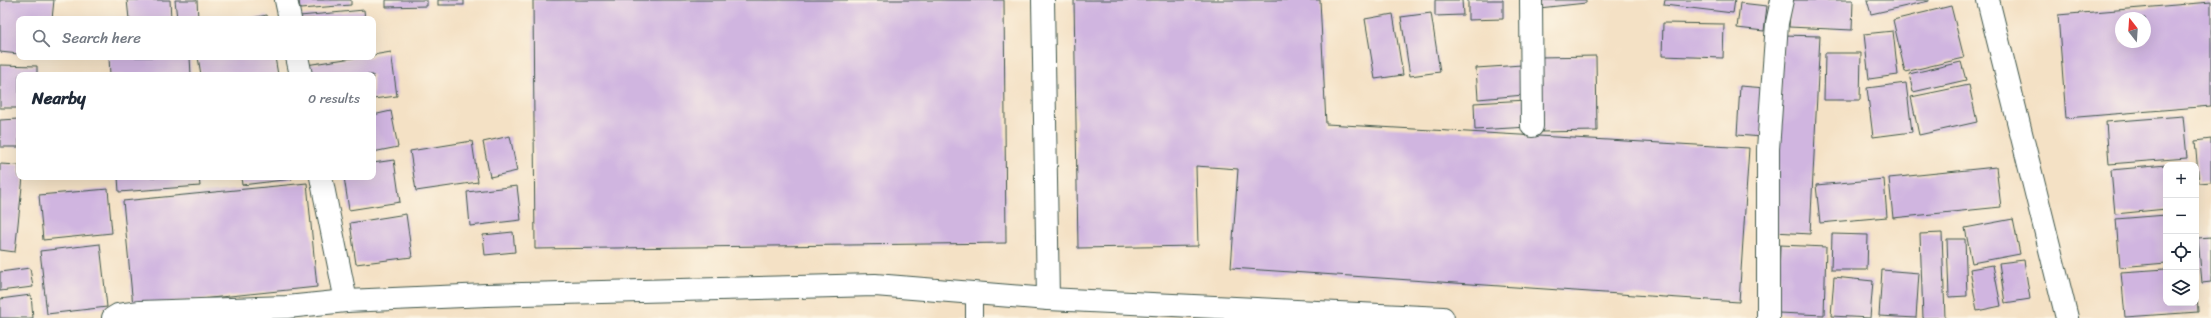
<!DOCTYPE html>
<html lang="en">
<head>
<meta charset="utf-8">
<style>
	body { margin:0; font-family:Sriracha,sans-serif; background:#f6f6f7; color:#1f2937 }
	.controls { position:absolute; right:12px; bottom:12px; display:grid; overflow:hidden; border-radius:8px; box-shadow:0 4px 16px #0002 }
	.controls button { width:36px; height:36px; display:grid; place-items:center; padding:0; border:0; border-bottom:1px solid #e0e1e3; background:#fff; color:#1f2937; font:20px sans-serif }
	.compass { position:absolute; left:2115px; top:12px; width:36px; height:36px; border-radius:50%; background:#fff; box-shadow:0 4px 16px #0002; rotate:343deg }
	.list { margin:0; padding:0; list-style:none }
	h2 { display:flex; justify-content:space-between; align-items:center; height:52px; margin:0; padding:0 16px; font-size:17px }
	h2 small { font-size:13px; font-weight:400; color:#747a83 }
	.icon { flex:none; width:22px; height:22px; fill:none; stroke:currentColor; stroke-width:2; stroke-linecap:round; stroke-linejoin:round }
	.map { position:relative; flex:none; width:2211px; height:318px; overflow:hidden }
	.search { position:absolute; background:#fff; box-shadow:0 4px 16px #0002; left:16px; top:16px; width:360px; height:44px; display:flex; align-items:center; gap:10px; box-sizing:border-box; padding:0 14px; border-radius:8px; color:#747a83; font-size:15px }
	.panel { position:absolute; background:#fff; box-shadow:0 4px 16px #0002; left:16px; top:72px; width:360px; height:108px; border-radius:8px }
	.map>svg:first-child { display:block }
</style>
</head>
<body>
<div class="map">
<svg width="2211" height="318" viewBox="0 0 2211 318">
	<rect width="100%" height="100%" fill="#fcf5e5"/>
	<filter id="ink" filterUnits="userSpaceOnUse"><feTurbulence type="fractalNoise" baseFrequency=".025" numOctaves="2"/><feDisplacementMap in="SourceGraphic" scale="8" xChannelSelector="R" yChannelSelector="G"/><feConvolveMatrix kernelMatrix="1 2 1 2 8 2 1 2 1" color-interpolation-filters="sRGB"/></filter>
	<filter id="wash" filterUnits="userSpaceOnUse"><feTurbulence type="fractalNoise" baseFrequency=".012" numOctaves="4" result="noise"/><feDisplacementMap in="SourceGraphic" scale="16" xChannelSelector="R" yChannelSelector="G"/><feGaussianBlur stdDeviation="0.9" result="paint"/><feColorMatrix in="noise" values="0 0 0 0 0 0 0 0 0 0 0 0 0 0 0 0 0 1.4 0 .05"/><feComposite in="paint" operator="in"/></filter>
	<g filter="url(#wash)">
		<rect width="100%" height="100%" fill="#f4e1c5"/>
		<g id="blocks">
			<g fill="#d0b5e0" fill-rule="evenodd">
				<path d="M0 0H54L52 19H19V54L0 52Z"/>
				<path d="M127 0H170L171 19H129Z"/>
				<path d="M175 0H197L198 19H177Z"/>
				<path d="M299 0H351V5L300 9Z"/>
				<path d="M386 0H427V6L386 7Z"/>
				<rect x="438" y="0" width="26" height="5"/>
				<path d="M533 0H1004L1006 243 535 249Z"/>
				<path d="M1074 0H1320L1326 124 1749 148 1739 302 1231 268 1238 169 1196 166 1198 246 1078 248Z"/>
				<path d="M1435 0H1462L1463 15 1435 16Z"/>
				<path d="M1468 0H1503V19L1468 20Z"/>
				<path d="M1538 0H1586V3L1539 8Z"/>
				<path d="M1665 0H1735L1733 13 1664 5Z"/>
				<path d="M1791 0H1853L1852 30 1789 27Z"/>
				<path d="M1867 0H1929V1L1871 14Z"/>
				<path d="M2211 2V106L2066 118 2058 15ZM2121 18H2145V42H2121Z"/>
				<path d="M1740 3 1767 6 1764 31 1737 28Z"/>
				<path d="M1951 6 1964 58 1905 72 1893 20Z"/>
				<path d="M364 10 365 19H300V16Z"/>
				<path d="M1431 13 1440 72 1410 76 1401 17Z"/>
				<path d="M1393 14 1403 75 1375 79 1365 19Z"/>
				<path d="M267 15 268 19H252V18Z"/>
				<path d="M1663 23 1724 24 1723 58 1662 56Z"/>
				<path d="M1893 31 1898 75 1869 79 1864 34Z"/>
				<path d="M1783 35 1820 36 1810 234 1774 232Z"/>
				<path d="M391 52 397 96 373 99V75H307L306 65 359 57H373V55Z"/>
				<path d="M1825 53H1861L1860 100H1824Z"/>
				<path d="M1596 56 1597 131 1540 132 1539 57Z"/>
				<path d="M109 57H190L191 75H110Z"/>
				<path d="M198 57H275L278 75H201Z"/>
				<path d="M1961 62 1966 80 1913 92 1909 74Z"/>
				<path d="M0 65 37 66V75H19V108H0Z"/>
				<path d="M1522 65 1524 95 1478 99 1476 68Z"/>
				<path d="M1906 83 1912 132 1873 137 1867 88Z"/>
				<path d="M1969 85 1977 122 1919 135 1911 97Z"/>
				<path d="M1740 86 1766 88 1762 137 1737 135Z"/>
				<path d="M1527 100 1529 127 1475 130 1474 103Z"/>
				<path d="M391 111 398 147 373 152V115Z"/>
				<path d="M2183 116 2187 158 2109 164 2106 122Z"/>
				<path d="M19 119V147H0V120Z"/>
				<path d="M510 136 517 171 490 177 483 142Z"/>
				<path d="M2211 139V182L2199 183 2195 141Z"/>
				<path d="M472 141 478 182 416 191 410 151Z"/>
				<path d="M394 160 400 202 349 210 344 177H373V163Z"/>
				<path d="M0 164 19 165V177H23L15 252 0 250Z"/>
				<path d="M2166 165V209L2115 214 2111 170Z"/>
				<path d="M1996 167 2001 207 1893 218 1889 178Z"/>
				<path d="M118 177H199L200 186 119 192Z"/>
				<path d="M241 177H292V179L242 185Z"/>
				<path d="M1884 179 1887 217 1820 223 1816 185Z"/>
				<path d="M307 183 317 287 133 306 123 201Z"/>
				<path d="M517 186 521 220 470 226 467 192Z"/>
				<path d="M108 189 112 233 43 240 39 195Z"/>
				<path d="M406 214 412 257 356 264 350 223Z"/>
				<path d="M2166 215V263L2120 267 2116 219Z"/>
				<path d="M2013 219 2020 254 1972 263 1965 228Z"/>
				<path d="M513 232 515 252 485 255 483 235Z"/>
				<path d="M1942 233 1945 318H1923L1920 234Z"/>
				<path d="M1832 234 1868 235 1867 270H1831Z"/>
				<path d="M2211 237V282L2202 283 2198 238Z"/>
				<path d="M1947 239H1965L1967 296 1949 297Z"/>
				<path d="M100 244 107 307 47 314 40 251Z"/>
				<path d="M1780 245 1826 247 1824 315 1778 313Z"/>
				<path d="M2024 260 2030 299 2005 303 1999 263Z"/>
				<path d="M1993 265 2001 306 1977 311 1970 269Z"/>
				<path d="M30 268 33 287 0 291V272Z"/>
				<path d="M2166 269V303H2196L2197 293 2198 312 2125 317 2121 272Z"/>
				<path d="M1882 270 1919 273 1916 318 1879 316Z"/>
				<path d="M1834 277 1873 281 1870 318 1831 316Z"/>
				<path d="M31 295 33 318H0V299Z"/>
			</g>
		</g>
	</g>
	<g filter="url(#ink)">
		<use href="#blocks" fill-opacity="0" stroke="#3f564a" stroke-width="1"/>
		<g fill="none" stroke-linecap="round" stroke-linejoin="round">
			<defs>
				<path id="lane" d="M974 318V293"/>
				<g id="street">
					<path d="M286 0 290 19"/>
					<path d="M1043 0 1048 299"/>
					<path d="M1531 0 1532 126"/>
					<path d="M297 57 301 75"/>
					<path d="M321 177 346 301"/>
					<path d="M113 318 118 315 140 312 287 307 346 301 487 295 875 285 1048 299 1443 318"/>
					<path d="M1768 318V149L1777 23 1782 0"/>
				</g>
				<path id="secondary" d="M1988 0 2067 318"/>
			</defs>
			<use href="#lane" stroke="#3f564a" stroke-width="18"/>
			<use href="#street" stroke="#3f564a" stroke-width="24"/>
			<use href="#secondary" stroke="#3f564a" stroke-width="24"/>
			<use href="#lane" stroke="#fff" stroke-width="16"/>
			<use href="#street" stroke="#fff" stroke-width="22"/>
			<use href="#secondary" stroke="#fff" stroke-width="22"/>
		</g>
	</g>
</svg>
<div class="controls">
<button>+</button>
<button>−</button>
<button><svg class="icon" aria-label="locate" viewBox="0 0 24 24"><circle cx="12" cy="12" r="6"/><path d="M12 2v4M12 18v4M2 12h4M18 12h4"/></svg></button>
<button><svg class="icon" aria-label="layers" viewBox="0 0 24 24"><path d="M12 4l9 5-9 5-9-5zM3 14l9 5 9-5"/></svg></button>
</div>
<svg class="compass" viewBox="-18 -18 36 36"><path d="M0-13l5 13h-10z" fill="#e53935"/><path d="M0 13l5-13h-10z" fill="#747a83"/></svg>
<div class="search"><svg class="icon" aria-label="search" viewBox="0 0 24 24"><circle cx="10" cy="10" r="6"/><path d="M15 15l6 6"/></svg>Search here</div>
<section class="panel">
<h2>Nearby<small>0 results</small></h2>
<ul class="list">
</ul>
</section>
</div>
</body>
</html>
